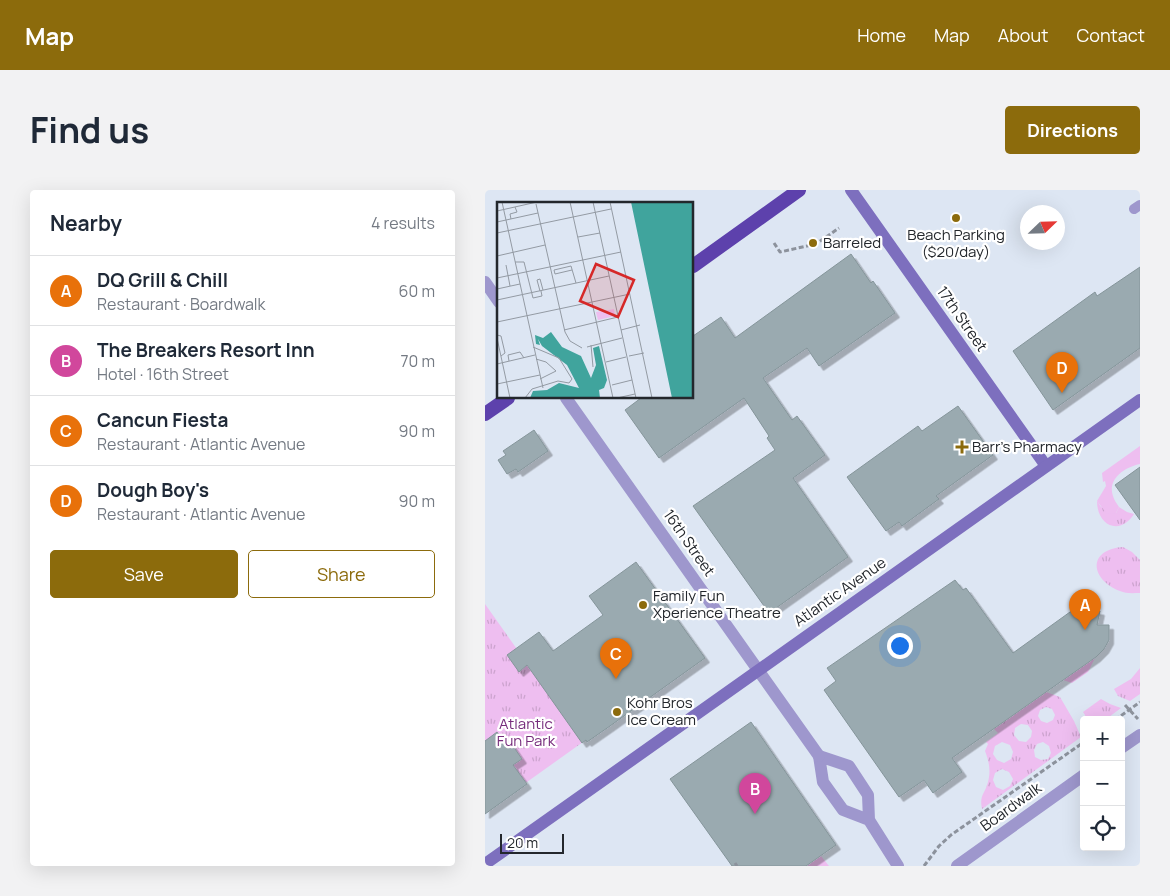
<!DOCTYPE html>
<html lang="en">
<head>
<meta charset="utf-8">
<style>
	body { margin:0; font-family:Manrope,sans-serif; background:#f2f2f3; color:#1f2937 }
	.controls { position:absolute; right:15px; bottom:15px; display:grid; overflow:hidden; border-radius:5px; box-shadow:0 5px 20px #0002 }
	.controls button { width:45px; height:45px; display:grid; place-items:center; padding:0; border:0; border-bottom:1px solid #e0e1e3; background:#fff; color:#1f2937; font:25px sans-serif }
	.compass { position:absolute; left:535px; top:15px; width:45px; height:45px; border-radius:50%; background:#fff; box-shadow:0 5px 20px #0002; rotate:67deg }
	.scale { position:absolute; left:15px; bottom:12px; width:64px; box-sizing:border-box; padding-left:5px; border:2px solid #23272c; border-top:0; font-size:14px; line-height:18px; white-space:nowrap; color:#23272c; -webkit-text-stroke:4px #fff; paint-order:stroke }
	.you { position:absolute; left:414px; top:455px; width:18px; height:18px; margin:-12px; border:4px solid #fff; border-radius:50%; background:#1a73e8; box-shadow:0 0 0 8px #1a73e833 }
	.badge { display:grid; place-items:center; width:32px; height:32px; border-radius:50%; background:#8c6b0c; color:#fff; font-size:16px; font-weight:700 }
	.pin { position:absolute; translate:-50% -41px; filter:drop-shadow(0 1px 2px #0008) }
	.pin::after { content:''; position:absolute; top:26px; width:18px; height:15px; background:inherit; clip-path:polygon(0 0,100% 0,50% 100%) }
	.list { margin:0; padding:0; list-style:none }
	h2 { display:flex; justify-content:space-between; align-items:center; height:65px; margin:0; padding:0 20px; font-size:21px }
	h2 small { font-size:16px; font-weight:400; color:#747a83 }
	.list li { display:grid; grid-template-columns:32px 1fr auto; gap:15px; align-items:center; box-sizing:border-box; height:70px; padding:0 20px; border-top:1px solid #e0e1e3 }
	.list b { display:block; font-size:19px; white-space:nowrap }
	.list p { margin:0; font-size:16px; white-space:nowrap; color:#747a83 }
	.list em { font-size:16px; font-style:normal; color:#747a83 }
	.actions { display:flex; gap:10px; padding:15px 20px }
	.actions a { flex:1; padding:11px 0; border:1px solid #8c6b0c; border-radius:5px; text-align:center; font-size:18px; color:#8c6b0c }
	.actions .main { background:#8c6b0c; color:#fff }
	.icon { flex:none; width:28px; height:28px; fill:none; stroke:currentColor; stroke-width:2; stroke-linecap:round; stroke-linejoin:round }
	.map { position:relative; flex:none; width:655px; height:676px; overflow:hidden; border-radius:5px }
	header { display:flex; align-items:center; gap:30px; box-sizing:border-box; height:70px; padding:0 25px; background:#8c6b0c; color:#fff }
	header strong { font-size:24px }
	nav { display:flex; gap:28px; margin-inline-start:auto; font-size:18px }
	.intro { display:flex; align-items:center; justify-content:space-between; box-sizing:border-box; height:120px; padding:0 30px }
	h1 { margin:0; font-size:35px }
	.button { padding:12px 22px; border-radius:5px; background:#8c6b0c; color:#fff; font-size:18px; font-weight:700 }
	main { display:flex; gap:30px; padding:0 30px }
	aside { flex:1; background:#fff; border-radius:5px; box-shadow:0 5px 20px #0002 }
	.map>svg:first-child { display:block }
</style>
</head>
<body>
<header>
<strong>Map</strong>
<nav><a>Home</a><a>Map</a><a>About</a><a>Contact</a></nav>
</header>
<div class="intro"><h1>Find us</h1><a class="button">Directions</a></div>
<main>
<aside>
<h2>Nearby<small>4 results</small></h2>
<ul class="list">
<li><span class="badge" style="background:#e8710a">A</span><div><b>DQ Grill &amp; Chill</b><p>Restaurant · Boardwalk</p></div><em>60 m</em></li>
<li><span class="badge" style="background:#d1479c">B</span><div><b>The Breakers Resort Inn</b><p>Hotel · 16th Street</p></div><em>70 m</em></li>
<li><span class="badge" style="background:#e8710a">C</span><div><b>Cancun Fiesta</b><p>Restaurant · Atlantic Avenue</p></div><em>90 m</em></li>
<li><span class="badge" style="background:#e8710a">D</span><div><b>Dough Boy's</b><p>Restaurant · Atlantic Avenue</p></div><em>90 m</em></li>
</ul>
<div class="actions"><a class="main">Save</a><a>Share</a></div>
</aside>
<div class="map">
<svg width="655" height="676" viewBox="0 0 655 676">
	<defs>
		<pattern id="grass-tufts" width="24" height="20" patternUnits="userSpaceOnUse" patternTransform="scale(1.25)"><rect width="24" height="20" fill="#eebef0"/><path d="M3 7l-1-3M5 7V3M7 7l1-3M15 17l-1-3M17 17v-4M19 17l1-3" fill="none" stroke="#cca3ce"/></pattern>
		<filter id="shadow"><feDropShadow dx="4.5" dy="4.5" stdDeviation="0" flood-color="#0004"/></filter>
	</defs>
	<rect width="100%" height="100%" fill="#dde6f3"/>
	<g fill="url(#grass-tufts)" fill-rule="evenodd">
		<path d="M612 311 616 317 631 323 634 317 642 322 649 324C635 346 612 336 612 311Z"/>
		<path d="M638 357 647 362 655 370V403C649 403 641 404 635 401 606 390 601 360 638 357Z"/>
		<path d="M0 414 98 552 0 622Z"/>
		<path d="M655 478V504L645 511 633 506 629 499 646 489Z"/>
		<path d="M561 502 575 507 589 531 596 547 497 619C494 605 500 604 503 592 506 581 504 571 500 561L503 554 501 552 513 543 509 539ZM561 517 567 519 570 525 568 530 562 533 556 531 553 526 555 520ZM536 534 543 535 547 541 546 547 541 552 534 551 529 545 530 538ZM517 552 525 555 528 562 526 569 519 573 512 570 508 564 510 556ZM558 552 564 556 566 563 563 569 556 570 550 567 549 560 552 554ZM517 579 524 582 528 589 525 596 518 600 511 597 508 590 510 583Z"/>
		<path d="M616 509 625 514 636 518 620 530H600V525L598 522Z"/>
		<path d="M336 666 344 676H322Z"/>
	</g>
	<g fill="#eebef0">
		<path d="M655 256V274C640 277 622 289 628 306 629 310 632 314 634 317L631 323 622 324 612 311 621 296 620 291 618 292 617 283Z"/>
		<path d="M610 468 603 482 587 493 578 490Z"/>
	</g>
	<g fill="#9aaab0" stroke="#85959a" filter="url(#shadow)">
		<path d="M366 64 386 93 388 91 410 123 334 176 322 158 278 188 307 230 312 226 340 265 308 288 363 367 284 423 208 316 290 260 282 248 284 246 259 208 174 268 140 220 156 208H208V146L236 127 250 148Z"/>
		<path d="M655 77V158L568 220 528 161 610 102 612 106Z"/>
		<path d="M473 216 508 265 451 306 454 309 417 336 414 332 401 341 362 287 433 236 437 241Z"/>
		<path d="M49 240 63 261 33 282 31 279 22 284 13 270 21 265 18 261Z"/>
		<path d="M655 277V330L630 295Z"/>
		<path d="M151 372 220 468 125 536 102 552 101 550 97 553 42 475 34 482 22 465 54 442 68 461 118 425 104 406Z"/>
		<path d="M470 390 478 400 481 398 528 463 585 422 598 417 615 421 612 435H624V450L619 459 611 467 467 568 477 582 448 603 439 590 414 607 339 500 351 491 342 478Z"/>
		<path d="M266 532 351 655 321 676H247L185 589Z"/>
		<path d="M12 542 22 556 26 553 37 569 28 575 42 594 0 624V551Z"/>
	</g>
	<g fill="none" stroke-linecap="round" stroke-linejoin="round">
		<g stroke="#8c929c" stroke-width="3" stroke-dasharray="5 2.5" stroke-linecap="butt">
			<path d="M289 53 295 62 331 54 354 38"/>
			<path d="M640 515 653 529"/>
			<path d="M630 530 655 512"/>
			<path d="M250 673 252 676"/>
			<path d="M439 676 454 656 466 645 599 552"/>
		</g>
		<path stroke="#9e97cd" stroke-width="10" d="M649 19 655 15"/>
		<g stroke="#9e97cd" stroke-width="12">
			<path d="M636 558 655 545"/>
			<path d="M384 630 358 620 338 592 334 566 364 576 383 605 384 630 413 676"/>
			<path d="M472 676 599 585"/>
		</g>
		<path stroke="#9e97cd" stroke-width="12" d="M273 480 334 566"/>
		<g stroke="#9e97cd" stroke-width="12">
			<path d="M0 92 14 112"/>
			<path d="M81 208 273 480"/>
		</g>
		<g stroke="#7d6fbe" stroke-width="12">
			<path d="M366 0 561 276"/>
			<path d="M0 674 655 210"/>
		</g>
		<g stroke="#5d41ac" stroke-width="14">
			<path d="M208 76 314 0"/>
			<path d="M0 224 23 208"/>
		</g>
	</g>
	<g fill="#8c6b0c" stroke="#fff" stroke-width="2">
		<circle cx="471" cy="28" r="5"/>
		<circle cx="328" cy="53" r="5"/>
		<path d="M474.5 249.5h5v5h5v5h-5v5h-5v-5h-5v-5h5z"/>
		<circle cx="158" cy="415" r="5"/>
		<circle cx="132" cy="522" r="5"/>
	</g>
	<g text-anchor="middle" stroke-width="4.5" stroke-linejoin="round" paint-order="stroke">
		<g font-size="15" fill="#23272c" stroke="#fff" text-anchor="start">
			<text x="471" y="50" text-anchor="middle">Beach Parking<tspan x="471" dy="17">($20/day)</tspan></text>
			<text x="338" y="58">Barreled</text>
			<text x="487" y="262">Barr's Pharmacy</text>
			<text x="168" y="411">Family Fun<tspan x="168" dy="17">Xperience Theatre</tspan></text>
			<text x="142" y="518">Kohr Bros<tspan x="142" dy="17">Ice Cream</tspan></text>
		</g>
		<g font-size="15" fill="#23272c" stroke="#fff">
			<text transform="translate(477 129) rotate(55)" y="5">17th Street</text>
			<text transform="translate(204 353) rotate(55)" y="5">16th Street</text>
			<text transform="translate(355 402) rotate(-35)" y="5">Atlantic Avenue</text>
			<text transform="translate(526 617) rotate(-36)" y="5">Boardwalk</text>
		</g>
		<g font-size="15" fill="#762c7c" stroke="#fff">
			<text x="41" y="539">Atlantic<tspan x="41" dy="17">Fun Park</tspan></text>
		</g>
	</g>
	<g transform="translate(12 12)">
		<rect width="196" height="196" fill="#dde6f3"/>
		<path d="M117 107 118 114 101 118 99 110Z" fill="#eebef0"/>
		<path d="M134 0H196V196H175ZM54 130 65 145 84 154 94 176 99 163 96 146 102 144 110 178 107 186 102 188 103 196H33L36 189 50 188 62 181 82 186 70 163 45 144 41 137 43 143 39 142 38 133 46 136Z" fill="#40a49d"/>
		<path fill="none" stroke="#939aa3" stroke-width="1" d="M5 0 46 186M73 0 116 196M96 0 139 196M113 0 155 196M39 2 68 130 73 139 85 146M0 9 40 0M14 17 13 12 20 10 18 5M0 20 41 11M0 31 114 7M81 35 103 31M0 54 48 43M18 60H27L36 96 45 94 44 89M9 63 13 84M75 68 58 72 57 68 74 64 79 81M0 76 124 50M0 87 23 82M43 89 40 78 43 77 46 88M0 98 112 74M0 120 133 92M67 128 121 115M124 128 143 123M0 133 4 134 8 151 4 154M0 136 13 196M94 143 96 165M90 145 125 136M132 154 147 151M39 157 49 160 59 169 43 177M12 159 11 153 23 150 27 156M109 160 129 155M0 162 38 153M0 182 43 173M115 183 135 178M28 196 35 187 61 179 72 181 75 177 62 156 36 145M120 196 138 192"/>
		<path fill="#d62828" fill-opacity="0.15" stroke="#d62828" stroke-width="2.5" d="M99 62 137 78 121 115 83 99Z"/>
		<rect width="196" height="196" fill="none" stroke="#23272c" stroke-width="2.5"/>
	</g>
</svg>
<div class="controls">
<button>+</button>
<button>−</button>
<button><svg class="icon" aria-label="locate" viewBox="0 0 24 24"><circle cx="12" cy="12" r="6"/><path d="M12 2v4M12 18v4M2 12h4M18 12h4"/></svg></button>
</div>
<svg class="compass" viewBox="-18 -18 36 36"><path d="M0-13l5 13h-10z" fill="#e53935"/><path d="M0 13l5-13h-10z" fill="#747a83"/></svg>
<div class="scale">20 m</div>
<div class="you"></div>
<div class="pin badge" style="left:600px;top:440px;background:#e8710a">A</div>
<div class="pin badge" style="left:270px;top:624px;background:#d1479c">B</div>
<div class="pin badge" style="left:131px;top:489px;background:#e8710a">C</div>
<div class="pin badge" style="left:577px;top:203px;background:#e8710a">D</div>
</div>
</main>
</body>
</html>
